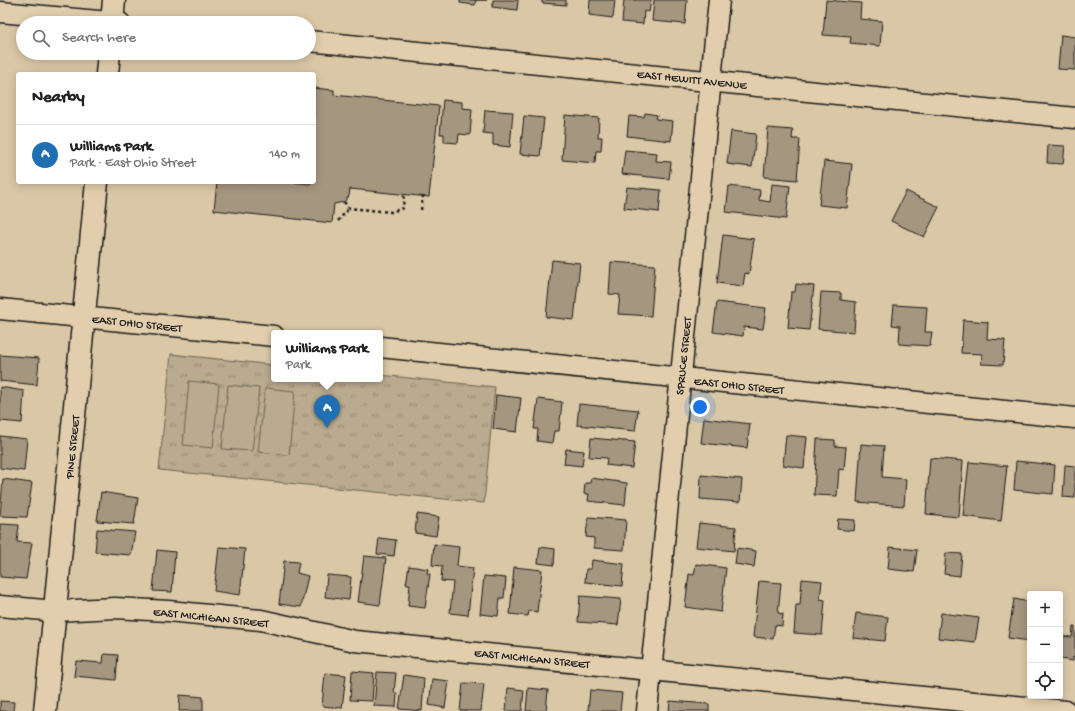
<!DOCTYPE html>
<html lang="en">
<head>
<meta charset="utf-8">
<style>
	body { margin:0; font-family:"Gochi Hand",sans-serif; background:#f6f6f6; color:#222 }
	.controls { position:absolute; right:12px; bottom:12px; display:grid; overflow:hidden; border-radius:4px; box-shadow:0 2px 10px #0003 }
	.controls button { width:36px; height:36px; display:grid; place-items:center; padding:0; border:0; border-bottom:1px solid #e0e0e0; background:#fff; color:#222; font:20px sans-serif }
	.you { position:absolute; left:700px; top:407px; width:14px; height:14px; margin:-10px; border:3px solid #fff; border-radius:50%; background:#1a73e8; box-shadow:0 0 0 6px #1a73e833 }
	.badge { display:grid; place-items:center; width:26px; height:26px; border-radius:50%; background:#1f6fb2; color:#fff; font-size:13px; font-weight:700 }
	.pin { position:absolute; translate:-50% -33px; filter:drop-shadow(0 1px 2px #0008) }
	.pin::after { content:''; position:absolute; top:21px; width:14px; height:12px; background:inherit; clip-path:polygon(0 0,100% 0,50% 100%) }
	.popup { position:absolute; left:271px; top:330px; width:112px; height:52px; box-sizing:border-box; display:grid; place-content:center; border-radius:4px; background:#fff; filter:drop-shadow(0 1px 3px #0005); font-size:13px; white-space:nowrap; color:#767676 }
	.popup b { font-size:15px; color:#222 }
	.popup::after { content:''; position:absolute; left:50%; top:100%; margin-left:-8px; border:8px solid transparent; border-top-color:#fff }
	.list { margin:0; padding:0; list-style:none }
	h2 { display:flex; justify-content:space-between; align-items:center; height:52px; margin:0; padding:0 16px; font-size:17px }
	h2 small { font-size:13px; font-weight:400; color:#767676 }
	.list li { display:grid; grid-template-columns:26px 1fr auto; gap:12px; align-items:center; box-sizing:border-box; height:60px; padding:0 16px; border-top:1px solid #e0e0e0 }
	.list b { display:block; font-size:15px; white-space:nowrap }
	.list p { margin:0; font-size:13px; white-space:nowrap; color:#767676 }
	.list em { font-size:13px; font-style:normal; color:#767676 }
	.icon { flex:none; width:22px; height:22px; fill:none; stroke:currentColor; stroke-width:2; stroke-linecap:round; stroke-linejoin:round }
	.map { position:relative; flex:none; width:1075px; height:711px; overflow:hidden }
	.search { position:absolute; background:#fff; box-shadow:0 2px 10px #0003; left:16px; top:16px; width:300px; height:44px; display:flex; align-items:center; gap:10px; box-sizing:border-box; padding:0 14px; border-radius:22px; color:#767676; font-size:15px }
	.panel { position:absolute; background:#fff; box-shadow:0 2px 10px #0003; left:16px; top:72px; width:300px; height:112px; border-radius:4px }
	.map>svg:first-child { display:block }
</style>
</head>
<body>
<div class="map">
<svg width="1075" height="711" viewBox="0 0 1075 711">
	<defs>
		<pattern id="park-tufts" width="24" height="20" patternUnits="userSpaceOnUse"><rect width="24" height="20" fill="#baaa8f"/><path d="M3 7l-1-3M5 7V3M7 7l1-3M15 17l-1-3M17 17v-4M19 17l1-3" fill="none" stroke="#968a74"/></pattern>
	</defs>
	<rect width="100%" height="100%" fill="#dac7a6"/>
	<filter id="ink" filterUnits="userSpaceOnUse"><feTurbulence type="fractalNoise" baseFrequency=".025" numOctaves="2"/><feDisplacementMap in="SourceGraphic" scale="8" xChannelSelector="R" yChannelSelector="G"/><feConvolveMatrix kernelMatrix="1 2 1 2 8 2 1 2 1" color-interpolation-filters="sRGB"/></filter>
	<g filter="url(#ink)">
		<path fill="url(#park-tufts)" stroke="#6b6356" d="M171 354 274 365V379H380V375L495 387 484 503 159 470Z"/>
		<g fill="#baaa8f" stroke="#6b6356">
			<path d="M189 381 219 384 213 448 183 445Z"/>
			<path d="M228 385 259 388 252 451 222 449Z"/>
			<path d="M265 388 295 391 289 455 258 452Z"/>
		</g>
		<g fill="#a5967f" stroke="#1c1c1c">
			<path d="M460 0H487H476L475 5 460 3Z"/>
			<path d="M493 0H518L517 10 492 7Z"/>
			<path d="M542 0H566V5L542 3Z"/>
			<path d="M590 0H615L613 18 589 15Z"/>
			<path d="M624 0H651L649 12 644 11 643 24 622 22Z"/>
			<path d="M654 0H687L685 24 652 21Z"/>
			<path d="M826 0 861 3 860 19 882 21 880 46 850 43 851 37 823 35Z"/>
			<path d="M1061 35 1075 37V70L1058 69Z"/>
			<path d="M314 88 334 90V95L439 106 429 197 350 189 349 196 344 202 334 204 332 223 214 210 217 182H290L310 184V182H314Z"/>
			<path d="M443 100 462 102V108L472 109 470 135 459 134 458 143 444 142V134H440Z"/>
			<path d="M485 110 513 112 510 147 493 145V134L483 133Z"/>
			<path d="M645 113 657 115 656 119 673 121 671 141 627 136 629 116 644 117Z"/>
			<path d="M565 115 599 118 598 137H602L601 151H596L595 163 562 160Z"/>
			<path d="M524 116 544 118 540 156 520 154Z"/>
			<path d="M768 128 793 130 792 139H800L797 180 764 177Z"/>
			<path d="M731 131 756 134 752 167 727 164Z"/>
			<path d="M1048 145 1065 146 1063 164 1047 163Z"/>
			<path d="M625 150 657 153 656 161 671 162 669 179 622 174Z"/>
			<path d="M824 161 852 164 847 208 819 205Z"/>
			<path d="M772 184 790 186 786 219 726 212 729 186 760 190 759 200 770 202Z"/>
			<path d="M627 187 661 190 659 212 624 208Z"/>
			<path d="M906 191 939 207 924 237 891 221Z"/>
			<path d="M723 235 754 239 749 274 745 273 743 286 717 283Z"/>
			<path d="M552 260 580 263 574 320 546 317Z"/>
			<path d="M611 262 655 265 651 316 618 314 620 295 609 294Z"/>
			<path d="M796 284 814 286 809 330 788 328 791 292H795Z"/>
			<path d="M821 292 841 293V300L856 302 854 332 818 329Z"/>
			<path d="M717 302 766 308 763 329 744 327 743 336 713 332Z"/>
			<path d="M894 305 927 307 925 332H932L930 346 899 344 900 326 892 325Z"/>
			<path d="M963 320 988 322 987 339 1005 340 1003 365 981 364 982 354 961 353Z"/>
			<path d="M0 355 39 358 37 385 0 381Z"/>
			<path d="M0 387 24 391 22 423 0 421Z"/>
			<path d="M496 395 521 398 517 432 493 429Z"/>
			<path d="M538 399 562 402 559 431H554L552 443 537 441 538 429H534Z"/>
			<path d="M579 404 638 410 635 431 577 425Z"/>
			<path d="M704 418 750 424 747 448 701 443Z"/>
			<path d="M786 435 807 437 804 468 783 465Z"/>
			<path d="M0 436 27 439 24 471 0 468Z"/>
			<path d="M591 438 635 442 632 468 606 465 607 458 589 457Z"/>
			<path d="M817 439 835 440V446L846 447 844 470 839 469 837 496 814 495Z"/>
			<path d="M861 444 884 446 882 477 906 479 904 506 857 502Z"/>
			<path d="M566 449 584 451 582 466 564 464Z"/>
			<path d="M930 458 963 461 959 517 926 514Z"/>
			<path d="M1016 461 1055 465 1053 494 1014 490Z"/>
			<path d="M969 462 1007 466 1001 521 963 516Z"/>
			<path d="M1065 465 1075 466V498L1063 497Z"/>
			<path d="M701 475 742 479 740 502 700 499Z"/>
			<path d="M591 478 627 483 625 505 588 501 589 494H584L585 483H590Z"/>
			<path d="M3 479 32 483 27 517 0 516Z"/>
			<path d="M101 492 138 498 134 524 97 521Z"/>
			<path d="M417 514 439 517 436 536 415 533Z"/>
			<path d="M588 517 626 520 624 550 594 548V538L586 537Z"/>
			<path d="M838 519 855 520 854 531 837 529Z"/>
			<path d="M699 523 736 527 734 551 696 547Z"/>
			<path d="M0 524 19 525 17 542 32 543 26 579 0 577Z"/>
			<path d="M97 529 135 532 131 555 95 552Z"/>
			<path d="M379 538 396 540 394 556 377 554Z"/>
			<path d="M434 544 459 547 457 566 473 568 468 615 450 613 453 582 441 581 442 566 432 565Z"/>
			<path d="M219 547 245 549 240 595 214 591Z"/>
			<path d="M540 547 555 549 554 565 538 563Z"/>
			<path d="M890 547 917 550 914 572 888 569Z"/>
			<path d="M737 548 756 551 754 567 735 564Z"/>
			<path d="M157 550 175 552 172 592 153 591Z"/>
			<path d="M946 553 962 554 960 576 944 574Z"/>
			<path d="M364 556 386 558 380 605 358 602Z"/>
			<path d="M592 560 624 564 622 586 585 582 586 569H591Z"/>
			<path d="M284 561 299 562 297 573 308 576 301 607 279 604Z"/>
			<path d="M696 564 726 568 721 612 685 607 689 574 694 575Z"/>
			<path d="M409 566 428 569 427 574H430L425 608 408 606 410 584H406Z"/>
			<path d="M514 567 542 570 537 612 529 611 528 616 510 614Z"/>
			<path d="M327 575 351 577 349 600 325 597Z"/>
			<path d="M484 576 506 578 504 598H500L498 616 480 614Z"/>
			<path d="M802 579 822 581 820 599 825 600 822 635 794 633 796 605H800Z"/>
			<path d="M759 581 781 583 778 613 783 614 782 626 775 625 773 639 753 637Z"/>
			<path d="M580 596 621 599 618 625 578 622Z"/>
			<path d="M1014 599 1030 602V641L1008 638Z"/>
			<path d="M856 613 888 617 885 641 853 638Z"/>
			<path d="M941 613 979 618 975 642 938 638Z"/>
			<path d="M1073 627H1075V658L1073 657V661L1060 659V636L1072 637Z"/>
			<path d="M104 654 118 655 116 680 74 676 76 661 103 663Z"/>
			<path d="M352 671 374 673 372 701 350 700Z"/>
			<path d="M377 672 396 673 394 693H397L396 707 374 706Z"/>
			<path d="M325 673 346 675 342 708 322 706Z"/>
			<path d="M404 675 424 678 422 711 399 709Z"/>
			<path d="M432 679 449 681 445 708 429 705Z"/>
			<path d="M463 683 484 684 481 711H460Z"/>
			<path d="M508 688 524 690 522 711H506Z"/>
			<path d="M528 688 548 690 546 711H526Z"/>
			<path d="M590 690 622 693 620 711H588Z"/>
			<path d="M180 695 203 697V711H179Z"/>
			<path d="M0 701 14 702 13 711H0Z"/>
			<path d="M670 701 709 704V711H669Z"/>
		</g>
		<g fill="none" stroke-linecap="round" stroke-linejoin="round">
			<defs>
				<g id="street">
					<path d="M0 12 120 23"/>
					<path d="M309 41 1075 118"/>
					<path d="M0 309 274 336"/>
					<path d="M380 347 1075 418"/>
					<path d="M0 606 55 611 115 608 168 611 261 620 355 641 1066 711"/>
					<path d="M647 711 719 0"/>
				</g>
				<g id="secondary">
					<path d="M112 23 114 0"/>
					<path d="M107 74 109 53"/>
					<path d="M45 711 97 182"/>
				</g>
			</defs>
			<use href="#street" stroke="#1c1c1c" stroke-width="23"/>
			<use href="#secondary" stroke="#1c1c1c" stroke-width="25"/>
			<g stroke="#1c1c1c" stroke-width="2.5" stroke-dasharray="3 3" stroke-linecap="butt">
				<path d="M344 202 349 208 391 212 403 208 404 195"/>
				<path d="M421 210 423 197"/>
				<path d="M338 221 349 208"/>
			</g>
			<use href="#street" stroke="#e2ceac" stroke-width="20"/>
			<use href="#secondary" stroke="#e2ceac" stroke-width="22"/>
		</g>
	</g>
	<g text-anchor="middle" stroke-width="3" stroke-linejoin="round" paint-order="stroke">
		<g font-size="12" fill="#1c1c1c" stroke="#e2ceac">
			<text transform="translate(692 79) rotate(6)" y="4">EAST HEWITT AVENUE</text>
			<text transform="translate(137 323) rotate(6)" y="4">EAST OHIO STREET</text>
			<text transform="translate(683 356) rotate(-84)" y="4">SPRUCE STREET</text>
			<text transform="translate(739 385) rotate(6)" y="4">EAST OHIO STREET</text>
			<text transform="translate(72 447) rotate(-84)" y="4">PINE STREET</text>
			<text transform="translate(211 617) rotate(6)" y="4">EAST MICHIGAN STREET</text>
			<text transform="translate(532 658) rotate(6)" y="4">EAST MICHIGAN STREET</text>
		</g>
	</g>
</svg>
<div class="controls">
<button>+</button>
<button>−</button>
<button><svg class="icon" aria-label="locate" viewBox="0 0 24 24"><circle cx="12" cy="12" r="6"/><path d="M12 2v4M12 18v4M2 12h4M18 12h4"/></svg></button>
</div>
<div class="you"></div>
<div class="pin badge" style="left:327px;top:428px">A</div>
<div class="popup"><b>Williams Park</b>Park</div>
<div class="search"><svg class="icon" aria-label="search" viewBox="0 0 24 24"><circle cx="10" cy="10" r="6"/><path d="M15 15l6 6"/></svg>Search here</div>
<section class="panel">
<h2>Nearby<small></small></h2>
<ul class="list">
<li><span class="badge">A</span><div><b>Williams Park</b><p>Park · East Ohio Street</p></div><em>140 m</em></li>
</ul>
</section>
</div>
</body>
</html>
